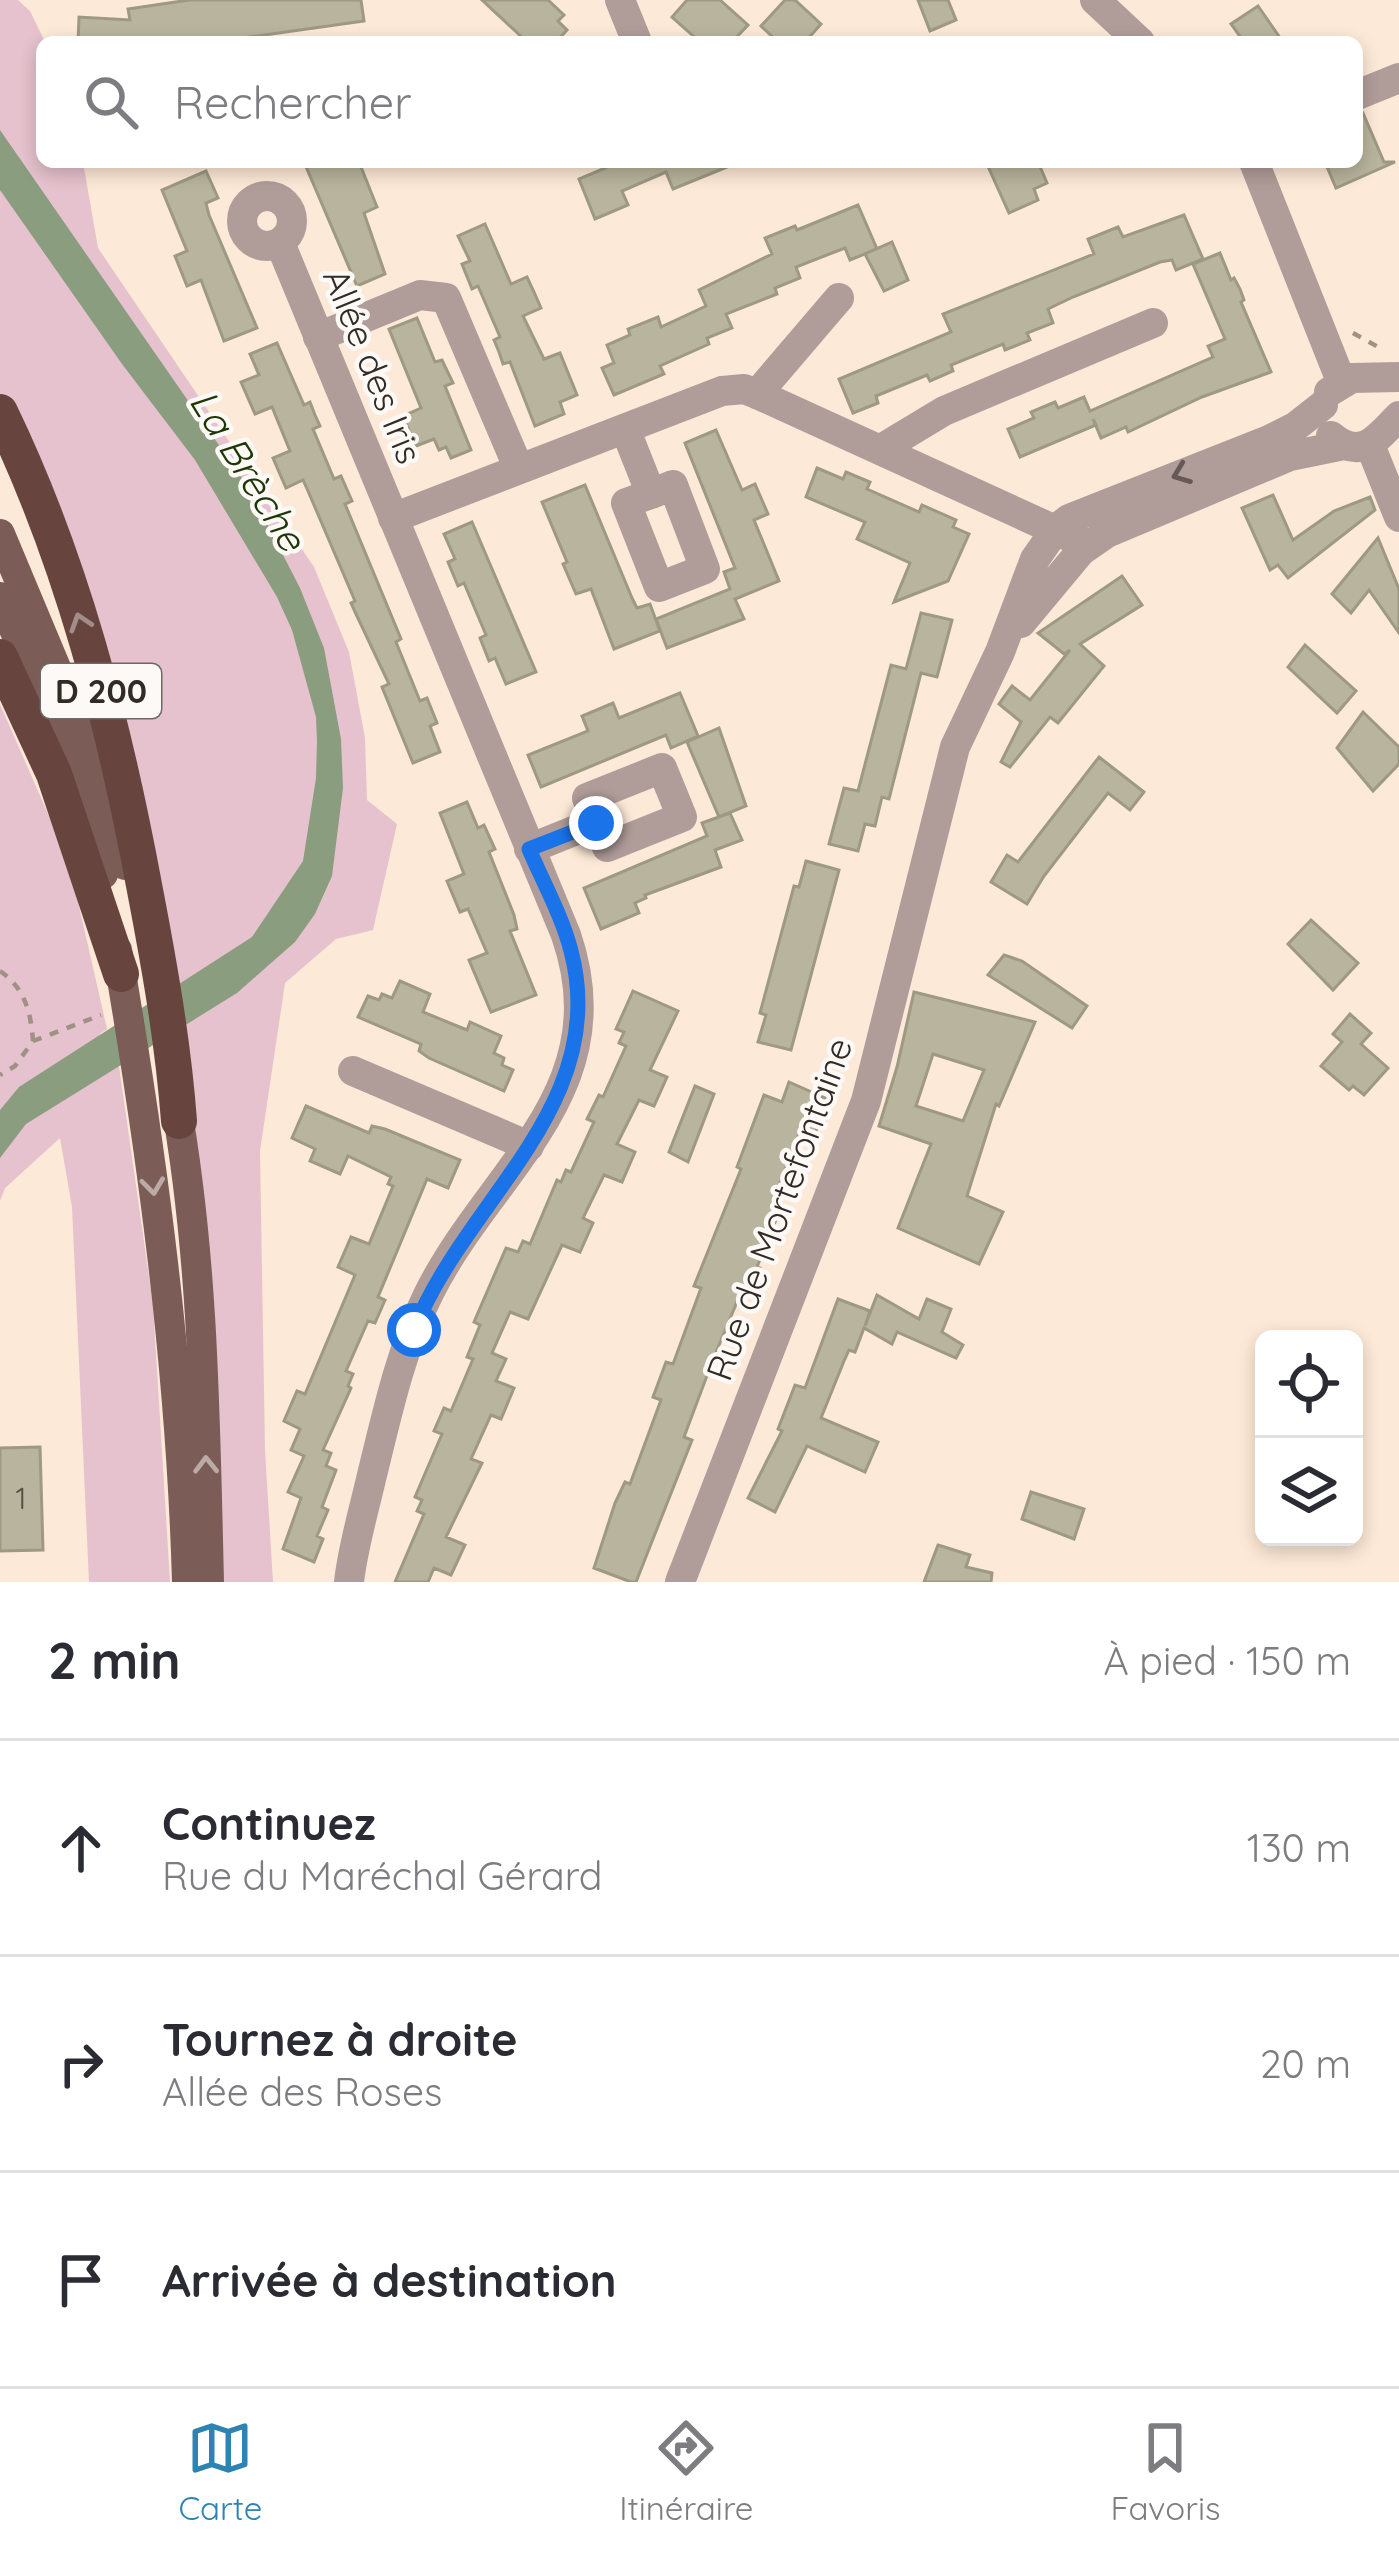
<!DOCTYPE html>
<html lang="fr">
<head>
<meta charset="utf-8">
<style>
	body { margin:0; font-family:Quicksand,sans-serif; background:#f7f7f7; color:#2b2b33 }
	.controls { position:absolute; right:36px; bottom:36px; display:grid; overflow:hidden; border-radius:18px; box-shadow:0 6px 18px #0003 }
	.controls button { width:108px; height:108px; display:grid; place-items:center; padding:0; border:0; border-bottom:3px solid #e1e1e2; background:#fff; color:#2b2b33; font:60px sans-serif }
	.stop { position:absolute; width:36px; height:36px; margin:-27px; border:9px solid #1a73e8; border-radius:50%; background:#fff }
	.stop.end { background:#1a73e8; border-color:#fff; box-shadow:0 3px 12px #0008 }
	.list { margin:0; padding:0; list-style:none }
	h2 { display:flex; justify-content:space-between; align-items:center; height:156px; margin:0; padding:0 48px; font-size:51px }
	h2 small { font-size:39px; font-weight:400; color:#7c7c81 }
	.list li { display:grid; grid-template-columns:78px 1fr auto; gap:36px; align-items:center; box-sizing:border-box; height:216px; padding:0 48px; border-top:3px solid #e1e1e2 }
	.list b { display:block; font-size:45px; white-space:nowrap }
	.list p { margin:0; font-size:39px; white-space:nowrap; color:#7c7c81 }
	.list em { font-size:39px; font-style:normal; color:#7c7c81 }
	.icon { flex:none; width:66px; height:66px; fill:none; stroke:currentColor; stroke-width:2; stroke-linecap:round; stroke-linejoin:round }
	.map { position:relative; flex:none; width:1399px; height:1582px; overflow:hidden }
	.search { position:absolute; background:#fff; box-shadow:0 6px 18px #0003; left:36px; right:36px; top:36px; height:132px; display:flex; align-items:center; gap:30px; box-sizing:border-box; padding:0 42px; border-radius:18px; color:#7c7c81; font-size:45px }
	.sheet { height:804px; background:#fff }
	nav { display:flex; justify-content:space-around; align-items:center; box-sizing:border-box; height:168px; border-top:3px solid #e1e1e2; background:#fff; font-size:33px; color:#7c7c81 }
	nav a { display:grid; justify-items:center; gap:6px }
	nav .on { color:#2d84b3 }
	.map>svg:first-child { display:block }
</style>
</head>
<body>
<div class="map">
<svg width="1399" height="1582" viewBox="0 0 1399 1582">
	<rect width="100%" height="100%" fill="#fde9d7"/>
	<g fill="#e5c2cd">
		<path d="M0 0H18L30 11 45 42 42 162H83L98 248 314 567 349 652 365 738 367 800 397 824 373 930 336 939 285 983 260 1151 265 1450 273 1582H223L188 1134 42 487 0 394Z"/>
		<path d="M0 704 69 862 107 1029 100 1034 92 1082 119 1066 153 1305 170 1582H89L72 1207 60 1138 5 1188 0 1201Z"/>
	</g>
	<path fill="#8a9e7f" d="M0 130 248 487 300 588 324 648 341 739 343 788 332 876 315 914 295 942 237 993 26 1124 0 1158V1110L19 1087 252 937 303 861 316 778 317 741 316 717 292 630 277 597 195 460 122 364 0 190Z"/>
	<g fill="#b8b49d" stroke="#9d9983" stroke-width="3" fill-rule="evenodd">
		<path d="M189 0H361L364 21 214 42H78L79 17 130 20 128 9Z"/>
		<path d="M482 0H548L564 15 558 21 567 30 556 42H527Z"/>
		<path d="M687 0H720L748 25 732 42H700L672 17Z"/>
		<path d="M785 0H795L821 24 805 42H778L761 26Z"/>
		<path d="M918 0H948L956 20 930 31Z"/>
		<path d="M1258 6 1283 42H1244L1231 24Z"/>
		<path d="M1363 113 1384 162H1395L1336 188 1325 162H1357V114Z"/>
		<path d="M304 162H359L377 207 364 213 385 274 357 286Z"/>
		<path d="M619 162H737V163L673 189 666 172 622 191 628 205 595 219 579 179Z"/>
		<path d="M986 162H1038L1047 183 1034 189 1038 200 1009 213Z"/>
		<path d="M206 171 218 198 206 203 209 215 257 328 224 341 201 280 187 286 175 256 187 251 162 190Z"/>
		<path d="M858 205 877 249 850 260 845 248 796 267 800 278 775 288 777 294 726 314 732 328 707 338 709 344 660 366 664 374 614 395 602 368 614 363 607 345 630 335 628 329 658 317 661 327 706 306 699 290 772 254 765 238 795 226 797 230Z"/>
		<path d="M1184 215 1203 259 1176 270 1172 260 1160 262 1073 297 1048 309 1053 323 1027 333 1030 340 1005 350 1003 344 951 365 953 371 930 381 927 375 876 396 878 403 853 413 839 379 951 332 943 314 1094 254 1088 239 1118 227 1123 237Z"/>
		<path d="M485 224 511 284 527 277 534 292 541 308 523 316 544 359 560 353 577 395 560 402 564 414 535 426 510 362 503 364 499 352 494 340 500 337 478 286 472 289 462 264 470 261 458 236Z"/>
		<path d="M892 242 908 280 884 291 865 254Z"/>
		<path d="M1220 253 1231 280 1234 278 1240 289 1244 300 1241 302 1271 372 1202 397 1128 432 1126 427 1101 438 1093 419 1096 425 1020 457 1008 429 1034 418 1031 412 1055 402 1058 408 1084 397 1090 411 1213 357 1208 346 1225 339 1193 264Z"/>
		<path d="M417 318 435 362 442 360 453 383 445 386 471 450 451 458 446 447 439 450 434 439 416 446 403 416 421 408 389 329Z"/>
		<path d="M277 343 304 405 310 402 315 415 320 426 313 429 334 479 341 476 352 501 345 504 401 639 396 642 420 701 427 698 437 723 430 726 440 752 413 763 382 687 389 684 356 614 351 603 355 601 308 491 303 480 286 488 273 458 290 451 272 407 255 414 241 382 259 375 250 354Z"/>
		<path d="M716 430 742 490 755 484 768 514 754 520 779 581 735 599 744 619 667 648 656 619 730 589 724 572 735 568 685 443Z"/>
		<path d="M817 468 843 479 846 472 870 482 867 489 919 512 922 505 956 520 953 527 969 534 948 581 894 602 910 563 857 539 865 522 806 497Z"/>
		<path d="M585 485 632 598 637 608 650 604 660 631 614 649 591 589 576 594 563 564 567 562 542 502Z"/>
		<path d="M1273 495 1293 540 1334 511 1370 497 1375 510 1288 578 1278 565 1270 570 1242 508Z"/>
		<path d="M472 522 536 672 506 684 495 658 489 661 480 638 486 635 464 583 458 586 448 562 455 559 444 534Z"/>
		<path d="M1378 538 1399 589V633L1369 590 1351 613 1332 594Z"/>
		<path d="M1122 576 1142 605 1080 644 1104 666 1058 723 1050 717 1010 767 1001 762 1021 722 999 704 1012 686 1030 700 1070 650 1064 654 1038 633Z"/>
		<path d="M921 613 952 620 937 677 921 673 889 799 882 797 875 826 865 824 858 851 829 844 844 788 858 791 891 665 906 669Z"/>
		<path d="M1305 645 1356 691 1337 713 1288 667Z"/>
		<path d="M680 693 698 736 671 748 666 735 541 787 528 755 588 731 582 716 613 703 619 718Z"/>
		<path d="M1363 712 1399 747V764L1373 791 1337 748Z"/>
		<path d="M719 728 746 806 719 817 687 742Z"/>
		<path d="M1099 757 1144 792 1130 810 1108 793 1044 876 1027 904 991 882 1007 855 1018 862Z"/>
		<path d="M467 802 478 828 484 825 495 849 489 852 514 915 517 929 510 931 536 995 491 1012 469 960 487 953 468 909 460 912 447 881 464 874 440 813Z"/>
		<path d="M730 813 742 840 715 850 721 867 645 895 646 898 635 903 639 913 601 929 584 888 707 836 702 823Z"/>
		<path d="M806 861 839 870 791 1050 758 1042 766 1015 760 1013 794 886 799 887Z"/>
		<path d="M1311 920 1358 963 1333 990 1288 944Z"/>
		<path d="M1004 955 1022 961 1087 1006 1072 1028 988 975Z"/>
		<path d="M400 981 430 994 423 1012 467 1030 470 1022 501 1036 494 1053 504 1058 502 1065 513 1070 504 1091 429 1058 419 1051 421 1044 358 1017 368 996 379 1000 382 994 392 998Z"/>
		<path d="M633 991 678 1011 650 1070 667 1077 654 1106 639 1100 617 1144 635 1152 622 1182 604 1175 583 1218 593 1223 580 1252 562 1245 528 1319 510 1312 492 1353 506 1359 496 1381 514 1388 501 1419 491 1415 471 1459 482 1463 446 1537 465 1545 451 1575 434 1568 428 1582H395L424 1514 417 1511 422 1500 415 1497 442 1434 434 1431 444 1408 451 1411 473 1359 467 1357 480 1325 474 1322 506 1248 518 1252 523 1241 530 1244 557 1180 561 1182 566 1170 571 1172 594 1122 587 1119 599 1095 603 1097 626 1046 619 1043 624 1032 616 1029Z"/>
		<path d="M914 992 1035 1022 999 1106 996 1104 967 1196 1003 1212 979 1264 898 1228 931 1144 879 1126 897 1067ZM933 1054 984 1070 963 1121 916 1106Z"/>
		<path d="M1350 1014 1371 1033 1361 1044 1388 1068 1364 1095 1353 1086 1349 1090 1321 1066 1342 1042 1333 1034Z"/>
		<path d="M789 1082 832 1101 825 1122 820 1120 815 1134 801 1129 771 1206 780 1210 757 1267 760 1268 751 1292 746 1290 741 1304 737 1302 714 1357 684 1437 692 1440 636 1582H631L594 1568 615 1503 625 1482 630 1484 661 1400 653 1397 666 1362 673 1364 701 1288 694 1286 741 1169 737 1167 764 1095 782 1102Z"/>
		<path d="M695 1086 714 1094 688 1162 669 1152Z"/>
		<path d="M306 1106 369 1133 372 1126 385 1129 460 1160 448 1188 427 1179 378 1297 385 1300 375 1323 368 1321 346 1371 353 1374 348 1386 351 1388 323 1450 331 1453 326 1466 336 1470 322 1507 328 1510 317 1536 323 1539 314 1562 283 1549 301 1498 288 1492 304 1456 291 1450 300 1429 284 1421 297 1391 305 1394 355 1275 338 1267 351 1237 369 1244 393 1186 388 1184 391 1177 348 1156 340 1174 310 1161 315 1149 292 1138Z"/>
		<path d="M877 1295 919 1319 927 1299 951 1309 942 1332 963 1345 956 1358 897 1332 892 1344 864 1328 855 1352 849 1350 844 1361 821 1418 878 1442 865 1472 807 1446 775 1512 748 1498 782 1431 778 1429 795 1385 805 1388 838 1299 870 1311 865 1326Z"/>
		<path d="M40 1447 43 1550 0 1551V1448Z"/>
		<path d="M1031 1492 1084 1509 1074 1539 1022 1519Z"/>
		<path d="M938 1545 970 1555 966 1567 992 1573 991 1582H924Z"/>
	</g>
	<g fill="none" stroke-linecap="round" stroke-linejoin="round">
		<g stroke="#9f9184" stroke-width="4.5" stroke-dasharray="9 9" stroke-linecap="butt">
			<path d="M1353 333 1380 348"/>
			<path d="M0 971C25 988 31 1013 33 1041L15 1066 0 1075"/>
			<path d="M33 1041 101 1015"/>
		</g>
		<g stroke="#b09d9a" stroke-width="30">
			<path d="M620 0 637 42"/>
			<path d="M1095 0 1140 42"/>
			<path d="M1357 95 1399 78"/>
			<path d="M1254 162 1341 381"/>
			<circle cx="267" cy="221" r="25"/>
			<path d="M280 243 566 935C620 1091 491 1169 429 1293 401 1349 387 1414 372 1475 364 1510 353 1546 349 1582"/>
			<path d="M318 337 420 295 446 298 518 467"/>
			<path d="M1329 392 1352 378 1399 377"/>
			<path d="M757 394 839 298"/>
			<path d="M626 431 651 494 626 503 659 587 705 569 673 485 651 494"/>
			<path d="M1331 436C1362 462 1378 437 1399 416"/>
			<path d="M1370 445 1399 517"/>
			<path d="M881 449 944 411 1153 323"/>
			<path d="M393 518 722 391 744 389 757 394 1088 545"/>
			<path d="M1021 623 1081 551 1107 533 1290 456 1344 445"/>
			<path d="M529 849 596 822 607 847 682 817 662 768 587 798 596 822"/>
			<path d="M353 1071 529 1146"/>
			<path d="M680 1582 866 1101 955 747 1000 652 1035 559 1056 529 1069 519 1269 440 1295 427 1323 405"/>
		</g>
		<g stroke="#7b5c56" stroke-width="30">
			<path d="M0 534 82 730 125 865"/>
			<path d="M0 597 62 739 103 874"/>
			<path d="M117 950C153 1159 181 1370 187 1582"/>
			<path d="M175 1099C204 1259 205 1421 209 1582"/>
		</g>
		<g stroke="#67453e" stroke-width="36">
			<path d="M0 412C72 561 114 724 144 885 159 963 173 1041 179 1121"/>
			<path d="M0 657 54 774 121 974"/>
		</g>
	</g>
	<defs><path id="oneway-chevron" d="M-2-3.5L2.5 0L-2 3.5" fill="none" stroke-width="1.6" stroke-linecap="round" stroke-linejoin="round" transform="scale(3)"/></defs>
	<use stroke="#645954" href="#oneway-chevron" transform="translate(1181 474) rotate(159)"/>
	<use stroke="#a38d88" href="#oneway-chevron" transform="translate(80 622) rotate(-108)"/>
	<g stroke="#bcaaa6">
		<use href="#oneway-chevron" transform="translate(153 1186) rotate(83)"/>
		<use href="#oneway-chevron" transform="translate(206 1465) rotate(-91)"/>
	</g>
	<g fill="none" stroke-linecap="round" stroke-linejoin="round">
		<path stroke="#1a73e8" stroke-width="15" d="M414 1330C464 1201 612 1105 571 951 562 916 543 882 529 849L596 823"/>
	</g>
	<g text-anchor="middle" stroke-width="9" stroke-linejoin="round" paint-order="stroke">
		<g font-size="30" fill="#544d43">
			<text x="21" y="1509">1</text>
		</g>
		<rect fill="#fdf9f6" stroke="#6f6964" stroke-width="3" x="41" y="664" width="120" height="54" rx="9"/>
		<g font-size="33" font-weight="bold" fill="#322b25">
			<text x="101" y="703">D 200</text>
		</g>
		<g font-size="36" fill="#322b25" stroke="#fdf9f6">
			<text transform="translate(373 366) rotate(68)" y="13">Allée des Iris</text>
			<text transform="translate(779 1209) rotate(-70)" y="13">Rue de Mortefontaine</text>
		</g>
		<g font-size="39" font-style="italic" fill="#1d3706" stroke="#fdf9f6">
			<text transform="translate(248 470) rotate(58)" y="14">La Brèche</text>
		</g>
	</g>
</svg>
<div class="controls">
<button><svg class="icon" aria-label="locate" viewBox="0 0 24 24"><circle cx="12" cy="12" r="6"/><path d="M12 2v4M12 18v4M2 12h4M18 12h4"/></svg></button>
<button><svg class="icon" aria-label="layers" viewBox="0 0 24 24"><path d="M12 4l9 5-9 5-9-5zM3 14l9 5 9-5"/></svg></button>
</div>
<div class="stop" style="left:414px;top:1330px"></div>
<div class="stop end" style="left:596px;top:823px"></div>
<div class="search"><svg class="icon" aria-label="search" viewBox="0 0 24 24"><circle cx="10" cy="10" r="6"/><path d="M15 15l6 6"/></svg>Rechercher</div>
</div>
<section class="sheet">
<h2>2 min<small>À pied · 150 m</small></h2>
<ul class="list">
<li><svg class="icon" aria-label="ahead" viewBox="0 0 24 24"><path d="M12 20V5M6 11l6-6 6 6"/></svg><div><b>Continuez</b><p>Rue du Maréchal Gérard</p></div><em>130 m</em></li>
<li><svg class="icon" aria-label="right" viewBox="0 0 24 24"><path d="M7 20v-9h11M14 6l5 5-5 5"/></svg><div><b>Tournez à droite</b><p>Allée des Roses</p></div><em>20 m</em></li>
<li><svg class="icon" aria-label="arrive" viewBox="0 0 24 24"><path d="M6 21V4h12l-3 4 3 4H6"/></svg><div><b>Arrivée à destination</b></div></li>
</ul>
</section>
<nav>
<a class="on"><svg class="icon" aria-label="map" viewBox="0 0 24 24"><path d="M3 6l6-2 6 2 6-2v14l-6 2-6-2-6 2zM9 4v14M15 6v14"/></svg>Carte</a>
<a><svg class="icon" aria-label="directions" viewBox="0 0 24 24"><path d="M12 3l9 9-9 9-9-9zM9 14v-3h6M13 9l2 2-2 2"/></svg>Itinéraire</a>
<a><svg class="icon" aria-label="saved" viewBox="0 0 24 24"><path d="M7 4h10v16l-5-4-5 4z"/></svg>Favoris</a>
</nav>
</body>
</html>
